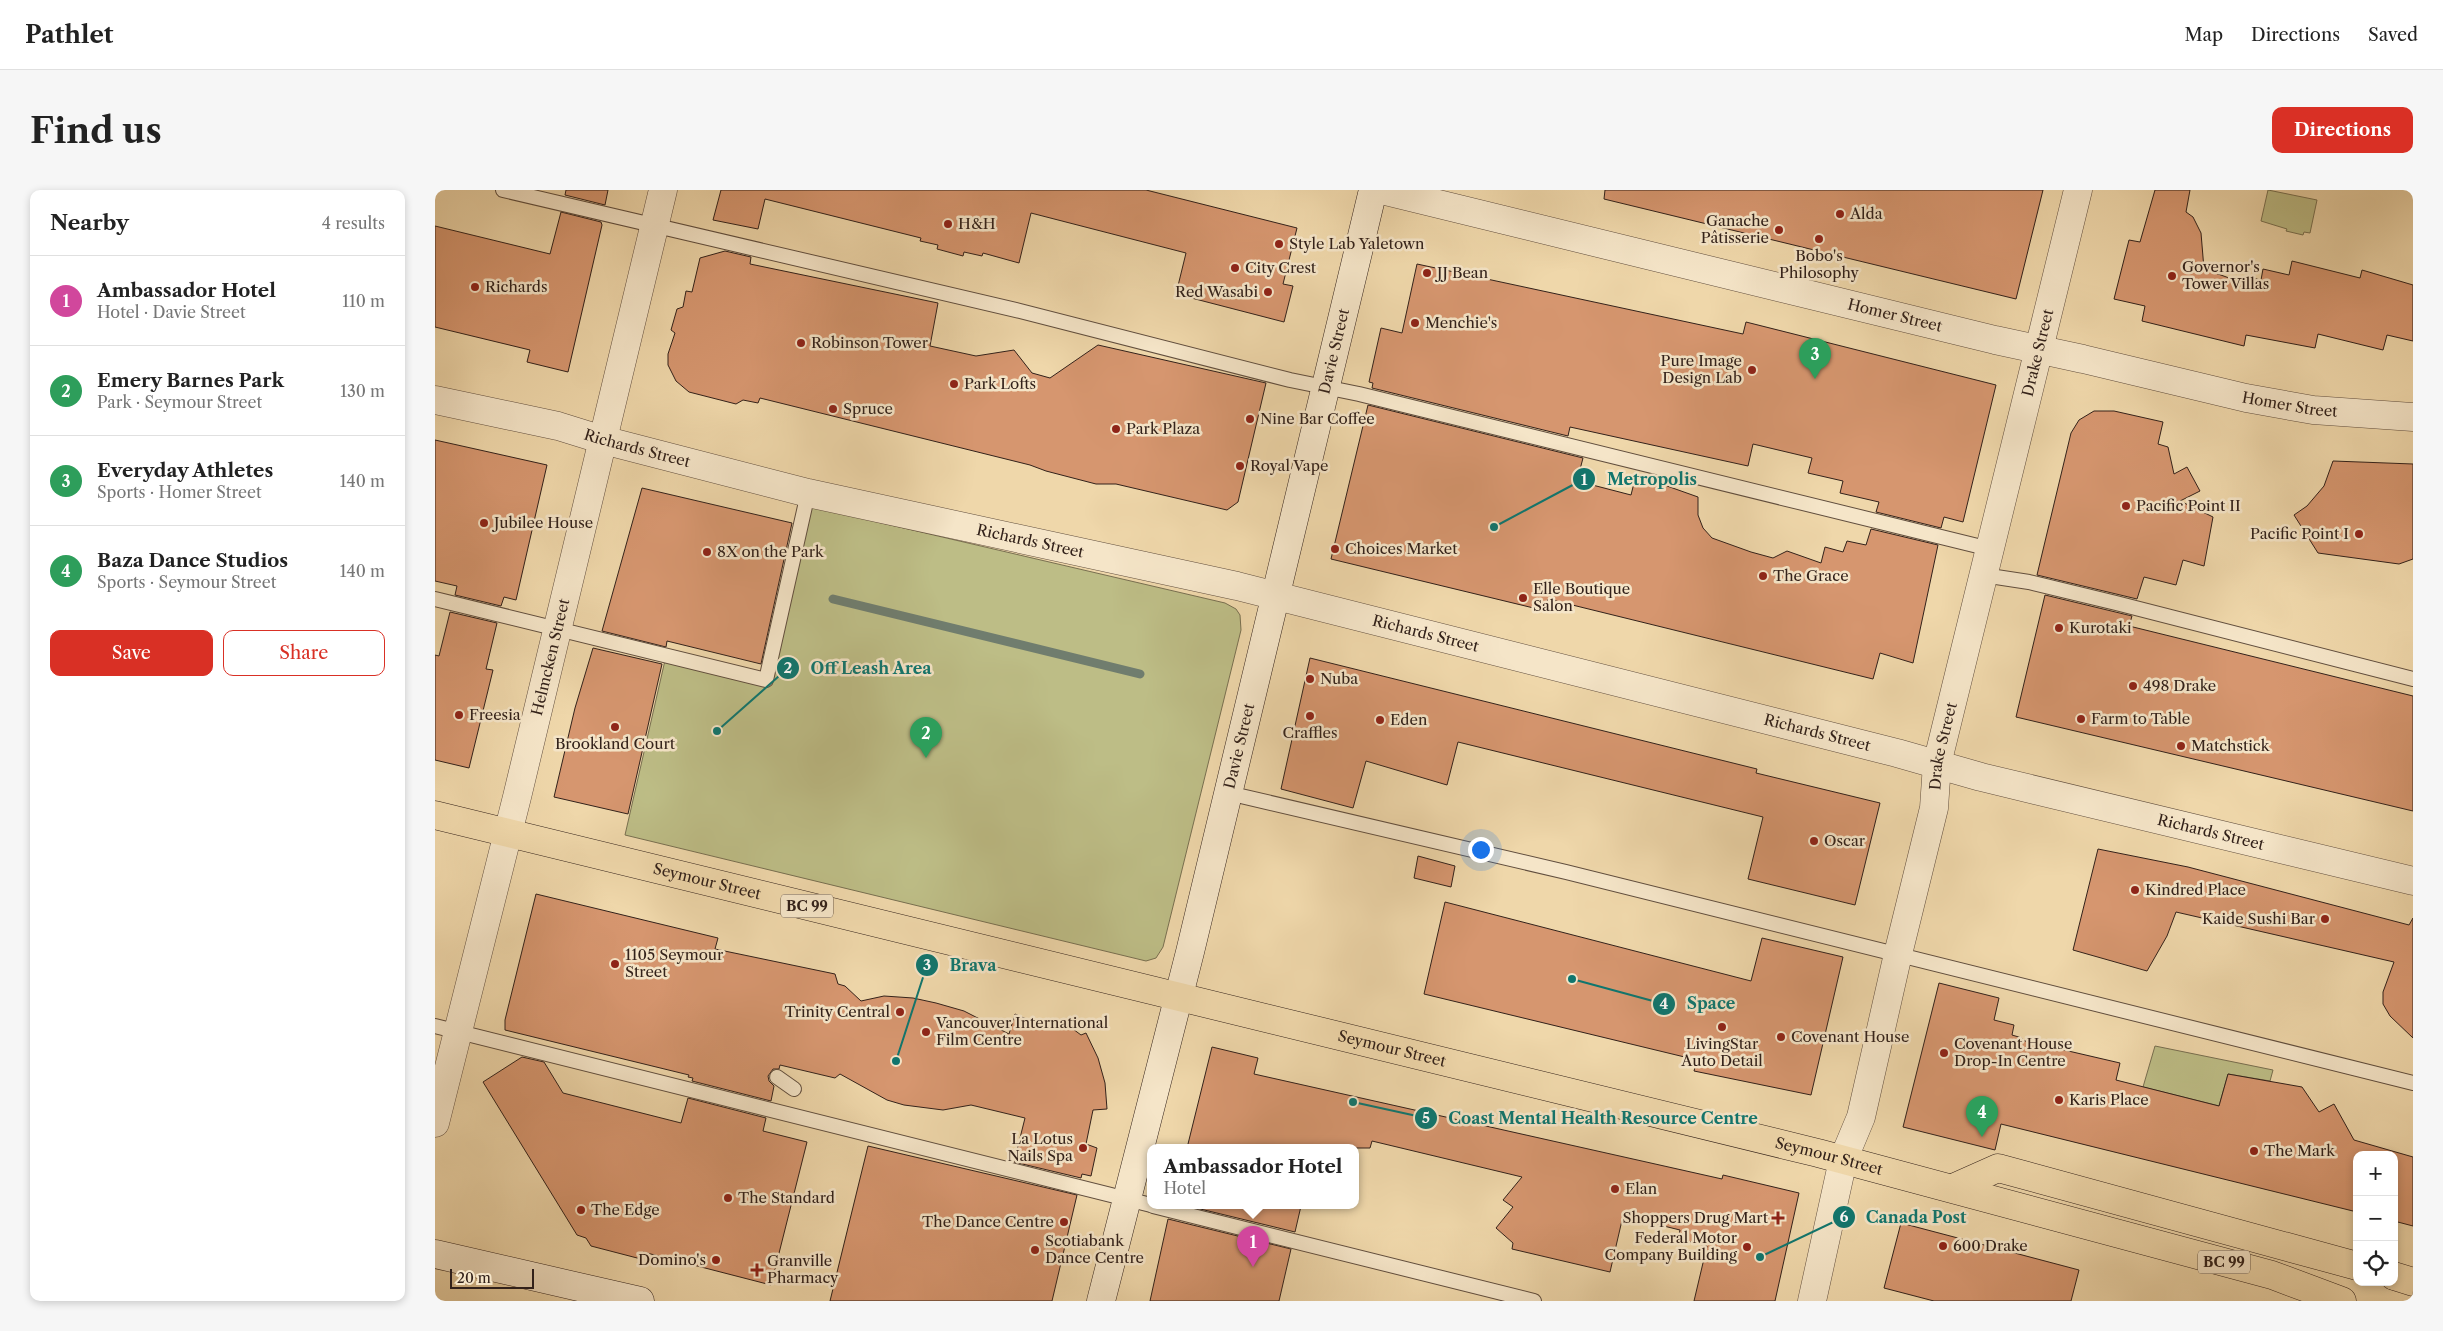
<!DOCTYPE html>
<html lang="en">
<head>
<meta charset="utf-8">
<style>
	body { margin:0; font-family:"Libre Caslon Text",serif; background:#f6f6f6; color:#222 }
	.controls { position:absolute; right:15px; bottom:15px; display:grid; overflow:hidden; border-radius:10px; box-shadow:0 2px 8px #0003 }
	.controls button { width:45px; height:45px; display:grid; place-items:center; padding:0; border:0; border-bottom:1px solid #e0e0e0; background:#fff; color:#222; font:25px sans-serif }
	.scale { position:absolute; left:15px; bottom:12px; width:84px; box-sizing:border-box; padding-left:5px; border:2px solid #32211a; border-top:0; font-size:14px; line-height:18px; white-space:nowrap; color:#32211a; -webkit-text-stroke:4px #f5e5c8; paint-order:stroke }
	.you { position:absolute; left:1045px; top:659px; width:18px; height:18px; margin:-12px; border:4px solid #fff; border-radius:50%; background:#1a73e8; box-shadow:0 0 0 8px #1a73e833 }
	.badge { display:grid; place-items:center; width:32px; height:32px; border-radius:50%; background:#d93025; color:#fff; font-size:16px; font-weight:700 }
	.pin { position:absolute; translate:-50% -41px; filter:drop-shadow(0 1px 2px #0008) }
	.pin::after { content:''; position:absolute; top:26px; width:18px; height:15px; background:inherit; clip-path:polygon(0 0,100% 0,50% 100%) }
	.popup { position:absolute; left:712px; top:954px; width:212px; height:65px; box-sizing:border-box; display:grid; place-content:center; border-radius:10px; background:#fff; filter:drop-shadow(0 1px 4px #0005); font-size:16px; white-space:nowrap; color:#767676 }
	.popup b { font-size:19px; color:#222 }
	.popup::after { content:''; position:absolute; left:50%; top:100%; margin-left:-10px; border:10px solid transparent; border-top-color:#fff }
	.list { margin:0; padding:0; list-style:none }
	h2 { display:flex; justify-content:space-between; align-items:center; height:65px; margin:0; padding:0 20px; font-size:21px }
	h2 small { font-size:16px; font-weight:400; color:#767676 }
	.list li { display:grid; grid-template-columns:32px 1fr auto; gap:15px; align-items:center; box-sizing:border-box; height:90px; padding:0 20px; border-top:1px solid #e0e0e0 }
	.list b { display:block; font-size:19px; white-space:nowrap }
	.list p { margin:0; font-size:16px; white-space:nowrap; color:#767676 }
	.list em { font-size:16px; font-style:normal; color:#767676 }
	.actions { display:flex; gap:10px; padding:15px 20px }
	.actions a { flex:1; padding:11px 0; border:1px solid #d93025; border-radius:10px; text-align:center; font-size:18px; color:#d93025 }
	.actions .main { background:#d93025; color:#fff }
	.icon { flex:none; width:28px; height:28px; fill:none; stroke:currentColor; stroke-width:2; stroke-linecap:round; stroke-linejoin:round }
	.map { position:relative; flex:none; width:1978px; height:1111px; overflow:hidden; border-radius:10px }
	header { display:flex; align-items:center; gap:30px; box-sizing:border-box; height:70px; padding:0 25px; background:#fff; border-bottom:1px solid #e0e0e0 }
	header strong { font-size:24px }
	nav { display:flex; gap:28px; margin-inline-start:auto; font-size:18px }
	.intro { display:flex; align-items:center; justify-content:space-between; box-sizing:border-box; height:120px; padding:0 30px }
	h1 { margin:0; font-size:35px }
	.button { padding:12px 22px; border-radius:10px; background:#d93025; color:#fff; font-size:18px; font-weight:700 }
	main { display:flex; gap:30px; padding:0 30px }
	aside { flex:1; background:#fff; border-radius:10px; box-shadow:0 2px 8px #0003 }
	.map>svg:first-child { display:block }
</style>
</head>
<body>
<header>
<strong>Pathlet</strong>
<nav><a>Map</a><a>Directions</a><a>Saved</a></nav>
</header>
<div class="intro"><h1>Find us</h1><a class="button">Directions</a></div>
<main>
<aside>
<h2>Nearby<small>4 results</small></h2>
<ul class="list">
<li><span class="badge" style="background:#d1479c">1</span><div><b>Ambassador Hotel</b><p>Hotel · Davie Street</p></div><em>110 m</em></li>
<li><span class="badge" style="background:#2e9e5b">2</span><div><b>Emery Barnes Park</b><p>Park · Seymour Street</p></div><em>130 m</em></li>
<li><span class="badge" style="background:#2e9e5b">3</span><div><b>Everyday Athletes</b><p>Sports · Homer Street</p></div><em>140 m</em></li>
<li><span class="badge" style="background:#2e9e5b">4</span><div><b>Baza Dance Studios</b><p>Sports · Seymour Street</p></div><em>140 m</em></li>
</ul>
<div class="actions"><a class="main">Save</a><a>Share</a></div>
</aside>
<div class="map">
<svg width="1978" height="1111" viewBox="0 0 1978 1111">
	<rect width="100%" height="100%" fill="#efd7aa"/>
	<filter id="stains"><feTurbulence type="fractalNoise" baseFrequency=".004" numOctaves="4"/><feColorMatrix values="0 0 0 0 .2 0 0 0 0 .09 0 0 0 0 .02 0 0 0 .5 -.17"/></filter>
	<radialGradient id="worn" r=".72"><stop offset=".6" stop-color="#630" stop-opacity="0"/><stop offset="1" stop-color="#630" stop-opacity=".3"/></radialGradient>
	<g fill="#bdbd86" stroke="#786f50">
		<path d="M1833 0 1882 10 1875 43 1869 42 1868 45 1851 41 1852 39 1826 31Z"/>
		<path d="M370 315 790 413 801 419 805 425 806 440 728 757 721 768 711 771 190 645 231 466 331 490Z"/>
		<path d="M1720 856 1838 880 1835 891 1793 884 1784 916 1708 897Z"/>
	</g>
	<g fill="none" stroke-linecap="round" stroke-linejoin="round">
		<path stroke="#707d6e" stroke-width="9" d="M398 409 705 484"/>
	</g>
	<g fill="#d6966f" stroke="#32211a">
		<path d="M131 0H173L170 15 130 5Z"/>
		<path d="M286 0H711L862 38 848 94 858 96 849 132 741 104 751 63 596 23 584 73 548 63 547 66 529 62 528 66 502 59 503 55 485 51 486 48 330 9 323 39 278 30Z"/>
		<path d="M1170 0H1608L1581 109 1169 9Z"/>
		<path d="M1720 0H1755L1751 22 1758 27 1766 43 1769 79 1811 94 1813 87 1826 90 1828 79 1854 85 1857 71 1925 88 1927 80 1978 95V151L1952 145 1948 160 1883 144 1880 158 1811 145 1809 156 1707 131 1710 116 1679 109 1694 50 1705 52Z"/>
		<path d="M126 22 166 32 167 35 133 182 92 172 95 160 0 137V36L115 64Z"/>
		<path d="M290 61 316 67 315 74 503 113 495 156 541 166 579 160 597 183 615 188 663 155 831 193 803 312 792 320 681 294H661L611 281 595 275 325 208 323 213 308 210 301 214 254 202 241 191 233 175V164L240 143 236 140 242 119 248 117 251 101 257 102 265 68Z"/>
		<path d="M982 74 1308 144 1311 132 1561 195 1528 332 1509 327 1506 338 1441 322 1444 312 1405 303 1408 291 1373 283 1377 268 1318 254 1313 276 1135 237 1133 246 937 198 938 193 934 192 946 138 967 143Z"/>
		<path d="M933 215 1148 268 1142 291 1196 305 1201 285 1263 307V325L1268 338 1277 348 1316 362 1338 368 1352 361 1386 373 1390 357 1408 362 1412 351 1431 355 1436 339 1503 355 1478 473 1445 463 1438 489 1113 409 1111 421 896 369Z"/>
		<path d="M1659 221H1679L1728 232 1723 254 1733 257 1739 284 1752 277 1765 301 1745 311 1778 327 1769 376 1748 370 1741 395 1709 387 1702 409 1602 385 1636 243 1644 230Z"/>
		<path d="M0 250 112 275 81 410 69 407 66 416 20 405 22 396 0 391Z"/>
		<path d="M1898 271 1978 274V369L1964 374 1883 363 1859 325 1872 316 1889 296Z"/>
		<path d="M207 298 357 333 326 474 232 451 231 457 167 441Z"/>
		<path d="M1610 405 1697 426 1694 436 1978 506V621L1581 527Z"/>
		<path d="M15 422 62 433 51 479 58 480 34 578 0 570V465L4 466Z"/>
		<path d="M158 458 227 474 193 624 119 607 140 518Z"/>
		<path d="M875 468 1322 579 1321 583 1445 613 1420 715 1313 689 1328 627 1023 552 1012 595 931 571 918 618 846 599Z"/>
		<path d="M1663 659 1753 677 1974 735 1978 728V848L1955 826 1948 814V802L1959 772 1741 722 1732 746 1712 781 1638 760Z"/>
		<path d="M983 666 1020 676 1016 697 979 688Z"/>
		<path d="M101 704 283 748 280 759 400 784 403 794 410 796 426 811 449 806 478 808 501 813 529 821 574 844 580 824 607 836 638 839 646 845 651 843 663 868 670 893 672 919 658 920 651 954 662 958 656 986 647 984 646 988 579 972 590 928 536 915 508 920 469 915 452 910 405 884 400 888 345 875 344 879H338L333 886 334 891 339 896 336 911 257 891 258 888 253 887 254 885 70 840V830Z"/>
		<path d="M1010 712 1316 791 1327 748 1408 767 1376 905 1259 881 1262 870 989 804Z"/>
		<path d="M1504 793 1564 808 1559 830 1579 835 1577 845 1587 848 1586 850 1685 873 1681 890 1784 916 1793 884 1867 897 1884 922 1899 914 1919 950 1978 967V1036L1959 1031V965H1922V1022L1566 934 1560 960 1468 937Z"/>
		<path d="M777 857 823 868 819 884 1287 989 1288 985 1364 1003 1340 1111H1259L1272 1056 1243 1049 1245 1040 1188 1026 1175 1082 1077 1059 1078 1053 1061 1038 1078 1017 1068 1010 1087 987 937 951 935 958H752Z"/>
		<path d="M87 867 109 872 128 903 246 933 253 908 331 928 328 941 372 952 336 1095 208 1062 206 1069 156 1056 151 1048 142 1045 48 892Z"/>
		<path d="M433 956 642 1005 617 1111H395Z"/>
		<path d="M753 1016H866L860 1042Z"/>
		<path d="M733 1029 856 1059 844 1111H715Z"/>
		<path d="M1466 1033 1644 1080 1636 1111H1499L1449 1098Z"/>
	</g>
	<g fill="none" stroke-linecap="round" stroke-linejoin="round">
		<defs>
			<g id="service">
				<path d="M68 0 585 121 855 190 924 204 1555 359"/>
				<path d="M1548 385 1594 392 1681 413 1978 489"/>
				<path d="M0 409 331 490 373 303"/>
				<path d="M793 603 1131 682 1978 893"/>
				<path d="M0 836 716 1015"/>
				<path d="M342 887 359 899"/>
				<path d="M718 1016 1099 1111"/>
			</g>
			<g id="tertiary">
				<path id="s1" d="M946 0 1560 150 1648 169 1811 208 1878 220 1978 227"/>
				<path id="s2" d="M0 210 123 236 168 250 373 303 802 396 1462 563 1546 587 1978 691"/>
				<path id="s3" d="M0 933 82 607 228 0"/>
				<path id="s4" d="M1377 1111 1408 970 1426 927 1463 764 1499 618 1502 574 1643 0"/>
			</g>
			<g id="secondary">
				<path d="M0 1064 205 1111"/>
				<path id="s5" d="M666 1111 755 762 938 0"/>
			</g>
			<g id="trunk">
				<path id="s6" d="M0 625 1383 963 1837 1085 1907 1111"/>
				<path d="M1518 998 1563 978 1922 1076"/>
				<path d="M1959 1086 1978 1092"/>
			</g>
		</defs>
		<use href="#service" stroke="#614e3e" stroke-width="16"/>
		<use href="#tertiary" stroke="#614e3e" stroke-width="29"/>
		<use href="#secondary" stroke="#32211a" stroke-width="29"/>
		<use href="#trunk" stroke="#32211a" stroke-width="29"/>
		<use href="#service" stroke="#f5e5c8" stroke-width="14"/>
		<use href="#tertiary" stroke="#f5e5c8" stroke-width="28"/>
		<use href="#secondary" stroke="#f5e5c8" stroke-width="28"/>
		<use href="#trunk" stroke="#efd7aa" stroke-width="28"/>
	</g>
	<g fill="#8f2418" stroke="#f5e5c8" stroke-width="2">
		<circle cx="1405" cy="24" r="5"/>
		<circle cx="513" cy="34" r="5"/>
		<circle cx="1344" cy="40" r="5"/>
		<circle cx="1384" cy="49" r="5"/>
		<circle cx="844" cy="54" r="5"/>
		<circle cx="800" cy="78" r="5"/>
		<circle cx="992" cy="83" r="5"/>
		<circle cx="1737" cy="86" r="5"/>
		<circle cx="40" cy="97" r="5"/>
		<circle cx="833" cy="102" r="5"/>
		<circle cx="980" cy="133" r="5"/>
		<circle cx="366" cy="153" r="5"/>
		<circle cx="1317" cy="180" r="5"/>
		<circle cx="519" cy="194" r="5"/>
		<circle cx="398" cy="219" r="5"/>
		<circle cx="815" cy="229" r="5"/>
		<circle cx="681" cy="239" r="5"/>
		<circle cx="805" cy="276" r="5"/>
		<circle cx="1691" cy="316" r="5"/>
		<circle cx="49" cy="333" r="5"/>
		<circle cx="1924" cy="344" r="5"/>
		<circle cx="900" cy="359" r="5"/>
		<circle cx="272" cy="362" r="5"/>
		<circle cx="1328" cy="386" r="5"/>
		<circle cx="1088" cy="408" r="5"/>
		<circle cx="1624" cy="438" r="5"/>
		<circle cx="875" cy="489" r="5"/>
		<circle cx="1698" cy="496" r="5"/>
		<circle cx="24" cy="525" r="5"/>
		<circle cx="875" cy="526" r="5"/>
		<circle cx="1646" cy="529" r="5"/>
		<circle cx="945" cy="530" r="5"/>
		<circle cx="180" cy="537" r="5"/>
		<circle cx="1746" cy="556" r="5"/>
		<circle cx="1379" cy="651" r="5"/>
		<circle cx="1700" cy="700" r="5"/>
		<circle cx="1890" cy="729" r="5"/>
		<circle cx="180" cy="774" r="5"/>
		<circle cx="465" cy="822" r="5"/>
		<circle cx="1287" cy="837" r="5"/>
		<circle cx="491" cy="842" r="5"/>
		<circle cx="1346" cy="847" r="5"/>
		<circle cx="1509" cy="863" r="5"/>
		<circle cx="1624" cy="910" r="5"/>
		<circle cx="648" cy="958" r="5"/>
		<circle cx="1819" cy="961" r="5"/>
		<circle cx="1180" cy="999" r="5"/>
		<circle cx="293" cy="1008" r="5"/>
		<circle cx="146" cy="1020" r="5"/>
		<path d="M1340.5 1020.5h5v5h5v5h-5v5h-5v-5h-5v-5h5z"/>
		<circle cx="629" cy="1032" r="5"/>
		<circle cx="1508" cy="1056" r="5"/>
		<circle cx="1312" cy="1057" r="5"/>
		<circle cx="600" cy="1060" r="5"/>
		<circle cx="281" cy="1070" r="5"/>
		<path d="M319.5 1072.5h5v5h5v5h-5v5h-5v-5h-5v-5h5z"/>
	</g>
	<g text-anchor="middle" stroke-width="5" stroke-linejoin="round" paint-order="stroke">
		<g fill="#f5e5c8" stroke="#6c5c4e" stroke-width="1">
			<rect x="346" y="704.5" width="52" height="23" rx="4"/>
			<rect x="1763" y="1060.5" width="52" height="23" rx="4"/>
		</g>
		<g font-size="14" font-weight="bold" fill="#32211a">
			<text x="372" y="721">BC 99</text>
			<text x="1789" y="1077">BC 99</text>
		</g>
		<g font-size="15" fill="#32211a" stroke="#f5e5c8" text-anchor="start">
			<text x="1415" y="29">Alda</text>
			<text x="1334" y="36" text-anchor="end">Ganache<tspan x="1334" dy="17">Pâtisserie</tspan></text>
			<text x="523" y="39">H&amp;H</text>
			<text x="854" y="59">Style Lab Yaletown</text>
			<text x="1384" y="71" text-anchor="middle">Bobo's<tspan x="1384" dy="17">Philosophy</tspan></text>
			<text x="1747" y="82">Governor's<tspan x="1747" dy="17">Tower Villas</tspan></text>
			<text x="810" y="83">City Crest</text>
			<text x="1002" y="88">JJ Bean</text>
			<text x="50" y="102">Richards</text>
			<text x="823" y="107" text-anchor="end">Red Wasabi</text>
			<text x="990" y="138">Menchie's</text>
			<text x="376" y="158">Robinson Tower</text>
			<text x="1307" y="176" text-anchor="end">Pure Image<tspan x="1307" dy="17">Design Lab</tspan></text>
			<text x="529" y="199">Park Lofts</text>
			<text x="408" y="224">Spruce</text>
			<text x="825" y="234">Nine Bar Coffee</text>
			<text x="691" y="244">Park Plaza</text>
			<text x="815" y="281">Royal Vape</text>
			<text x="1701" y="321">Pacific Point II</text>
			<text x="59" y="338">Jubilee House</text>
			<text x="1914" y="349" text-anchor="end">Pacific Point I</text>
			<text x="910" y="364">Choices Market</text>
			<text x="282" y="367">8X on the Park</text>
			<text x="1338" y="391">The Grace</text>
			<text x="1098" y="404">Elle Boutique<tspan x="1098" dy="17">Salon</tspan></text>
			<text x="1634" y="443">Kurotaki</text>
			<text x="885" y="494">Nuba</text>
			<text x="1708" y="501">498 Drake</text>
			<text x="34" y="530">Freesia</text>
			<text x="1656" y="534">Farm to Table</text>
			<text x="955" y="535">Eden</text>
			<text x="875" y="548" text-anchor="middle">Craffles</text>
			<text x="180" y="559" text-anchor="middle">Brookland Court</text>
			<text x="1756" y="561">Matchstick</text>
			<text x="1389" y="656">Oscar</text>
			<text x="1710" y="705">Kindred Place</text>
			<text x="1880" y="734" text-anchor="end">Kaide Sushi Bar</text>
			<text x="190" y="770">1105 Seymour<tspan x="190" dy="17">Street</tspan></text>
			<text x="455" y="827" text-anchor="end">Trinity Central</text>
			<text x="501" y="838">Vancouver International<tspan x="501" dy="17">Film Centre</tspan></text>
			<text x="1356" y="852">Covenant House</text>
			<text x="1287" y="859" text-anchor="middle">LivingStar<tspan x="1287" dy="17">Auto Detail</tspan></text>
			<text x="1519" y="859">Covenant House<tspan x="1519" dy="17">Drop-In Centre</tspan></text>
			<text x="1634" y="915">Karis Place</text>
			<text x="638" y="954" text-anchor="end">La Lotus<tspan x="638" dy="17">Nails Spa</tspan></text>
			<text x="1829" y="966">The Mark</text>
			<text x="1190" y="1004">Elan</text>
			<text x="303" y="1013">The Standard</text>
			<text x="156" y="1025">The Edge</text>
			<text x="1333" y="1033" text-anchor="end">Shoppers Drug Mart</text>
			<text x="619" y="1037" text-anchor="end">The Dance Centre</text>
			<text x="1302" y="1053" text-anchor="end">Federal Motor<tspan x="1302" dy="17">Company Building</tspan></text>
			<text x="610" y="1056">Scotiabank<tspan x="610" dy="17">Dance Centre</tspan></text>
			<text x="1518" y="1061">600 Drake</text>
			<text x="271" y="1075" text-anchor="end">Domino's</text>
			<text x="332" y="1076">Granville<tspan x="332" dy="17">Pharmacy</tspan></text>
		</g>
		<g font-size="15" fill="#32211a" stroke="#f5e5c8">
			<text dy="5" stroke="none"><textPath href="#s1" startOffset="529">Homer Street</textPath></text>
			<text dy="5" stroke="none"><textPath href="#s4" startOffset="976">Drake Street</textPath></text>
			<text dy="5" stroke="none"><textPath href="#s5" startOffset="978">Davie Street</textPath></text>
			<text dy="5" stroke="none"><textPath href="#s1" startOffset="934">Homer Street</textPath></text>
			<text dy="5" stroke="none"><textPath href="#s2" startOffset="208">Richards Street</textPath></text>
			<text dy="5" stroke="none"><textPath href="#s2" startOffset="612">Richards Street</textPath></text>
			<text dy="5" stroke="none"><textPath href="#s2" startOffset="1018">Richards Street</textPath></text>
			<text dy="5" stroke="none"><textPath href="#s3" startOffset="480">Helmcken Street</textPath></text>
			<text dy="5" stroke="none"><textPath href="#s2" startOffset="1422">Richards Street</textPath></text>
			<text dy="5" stroke="none"><textPath href="#s5" startOffset="572">Davie Street</textPath></text>
			<text dy="5" stroke="none"><textPath href="#s4" startOffset="571">Drake Street</textPath></text>
			<text dy="5" stroke="none"><textPath href="#s2" startOffset="1828">Richards Street</textPath></text>
			<text dy="5" stroke="none"><textPath href="#s6" startOffset="280">Seymour Street</textPath></text>
			<text dy="5" stroke="none"><textPath href="#s6" startOffset="985">Seymour Street</textPath></text>
			<text dy="5" stroke="none"><textPath href="#s6" startOffset="1435">Seymour Street</textPath></text>
		</g>
	</g>
	<path fill="none" stroke="#0f766e" stroke-width="2" d="M1059 337L1149 289M282 541L353 478M461 871L492 775M1137 789L1229 814M918 912L991 928M1325 1067L1409 1027"/>
	<g fill="#0f766e" stroke="#f5e5c8" stroke-width="2">
		<circle cx="1059" cy="337" r="5"/>
		<circle cx="282" cy="541" r="5"/>
		<circle cx="461" cy="871" r="5"/>
		<circle cx="1137" cy="789" r="5"/>
		<circle cx="918" cy="912" r="5"/>
		<circle cx="1325" cy="1067" r="5"/>
		<circle cx="1149" cy="289" r="12"/>
		<circle cx="353" cy="478" r="12"/>
		<circle cx="492" cy="775" r="12"/>
		<circle cx="1229" cy="814" r="12"/>
		<circle cx="991" cy="928" r="12"/>
		<circle cx="1409" cy="1027" r="12"/>
	</g>
	<g font-size="15" text-anchor="middle" font-weight="bold" fill="#fff">
		<text x="1149" y="295">1</text>
		<text x="353" y="483">2</text>
		<text x="492" y="780">3</text>
		<text x="1229" y="819">4</text>
		<text x="991" y="933">5</text>
		<text x="1409" y="1032">6</text>
	</g>
	<g font-size="16" text-anchor="middle" font-weight="bold" fill="#0f766e" stroke="#f5e5c8" stroke-width="5" stroke-linejoin="round" paint-order="stroke">
		<text x="1217" y="295">Metropolis</text>
		<text x="436" y="484">Off Leash Area</text>
		<text x="538" y="781">Brava</text>
		<text x="1276" y="819">Space</text>
		<text x="1168" y="934">Coast Mental Health Resource Centre</text>
		<text x="1481" y="1033">Canada Post</text>
	</g>
	<rect width="100%" height="100%" filter="url(#stains)"/>
	<rect width="100%" height="100%" fill="url(#worn)"/>
</svg>
<div class="controls">
<button>+</button>
<button>−</button>
<button><svg class="icon" aria-label="locate" viewBox="0 0 24 24"><circle cx="12" cy="12" r="6"/><path d="M12 2v4M12 18v4M2 12h4M18 12h4"/></svg></button>
</div>
<div class="scale">20 m</div>
<div class="you"></div>
<div class="pin badge" style="left:818px;top:1077px;background:#d1479c">1</div>
<div class="popup"><b>Ambassador Hotel</b>Hotel</div>
<div class="pin badge" style="left:491px;top:568px;background:#2e9e5b">2</div>
<div class="pin badge" style="left:1380px;top:189px;background:#2e9e5b">3</div>
<div class="pin badge" style="left:1547px;top:947px;background:#2e9e5b">4</div>
</div>
</main>
</body>
</html>
